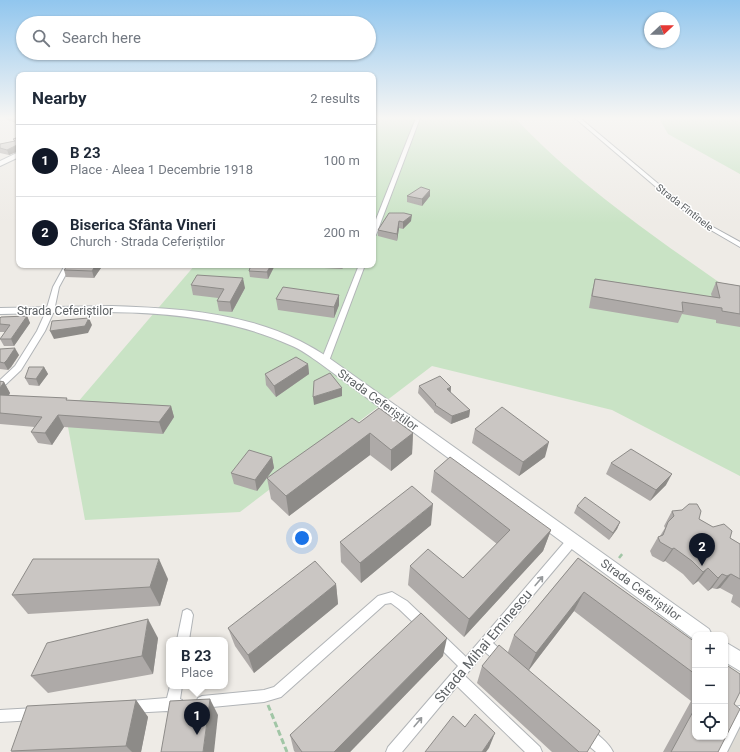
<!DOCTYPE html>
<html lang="en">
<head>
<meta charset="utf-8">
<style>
	body { margin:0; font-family:Roboto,sans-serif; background:#f6f6f7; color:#1f2937 }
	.controls { position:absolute; right:12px; bottom:12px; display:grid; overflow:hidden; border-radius:8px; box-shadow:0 1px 3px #0004 }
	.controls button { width:36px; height:36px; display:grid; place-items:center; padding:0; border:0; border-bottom:1px solid #e0e1e3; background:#fff; color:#1f2937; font:20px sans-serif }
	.compass { position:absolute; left:644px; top:12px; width:36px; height:36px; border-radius:50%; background:#fff; box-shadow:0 1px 3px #0004; rotate:68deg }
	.you { position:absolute; left:302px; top:538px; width:14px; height:14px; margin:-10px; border:3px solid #fff; border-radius:50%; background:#1a73e8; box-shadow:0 0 0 6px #1a73e833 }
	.badge { display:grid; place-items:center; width:26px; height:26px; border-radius:50%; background:#111827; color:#fff; font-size:13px; font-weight:700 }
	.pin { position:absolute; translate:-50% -33px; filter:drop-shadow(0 1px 2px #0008) }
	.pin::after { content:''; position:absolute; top:21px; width:14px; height:12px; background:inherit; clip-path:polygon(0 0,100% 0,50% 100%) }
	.popup { position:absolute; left:166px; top:637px; width:62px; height:52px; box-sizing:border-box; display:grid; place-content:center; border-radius:8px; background:#fff; filter:drop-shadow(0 1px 3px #0005); font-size:13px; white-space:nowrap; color:#747a83 }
	.popup b { font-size:15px; color:#1f2937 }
	.popup::after { content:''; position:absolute; left:50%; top:100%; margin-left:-8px; border:8px solid transparent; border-top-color:#fff }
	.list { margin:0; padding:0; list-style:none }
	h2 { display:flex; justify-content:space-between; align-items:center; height:52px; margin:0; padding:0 16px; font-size:17px }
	h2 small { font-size:13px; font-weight:400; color:#747a83 }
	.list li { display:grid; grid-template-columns:26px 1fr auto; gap:12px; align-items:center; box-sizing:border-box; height:72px; padding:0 16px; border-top:1px solid #e0e1e3 }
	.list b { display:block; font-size:15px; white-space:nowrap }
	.list p { margin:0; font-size:13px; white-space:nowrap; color:#747a83 }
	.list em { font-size:13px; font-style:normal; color:#747a83 }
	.icon { flex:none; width:22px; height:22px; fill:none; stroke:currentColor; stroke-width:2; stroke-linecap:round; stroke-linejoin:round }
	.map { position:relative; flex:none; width:740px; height:752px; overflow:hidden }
	.search { position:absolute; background:#fff; box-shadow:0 1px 3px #0004; left:16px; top:16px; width:360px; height:44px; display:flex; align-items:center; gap:10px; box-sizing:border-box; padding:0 14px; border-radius:22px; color:#747a83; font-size:15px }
	.panel { position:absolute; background:#fff; box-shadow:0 1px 3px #0004; left:16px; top:72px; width:360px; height:196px; border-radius:8px }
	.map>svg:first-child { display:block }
</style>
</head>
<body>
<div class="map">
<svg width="740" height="752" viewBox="0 0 740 752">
	<rect width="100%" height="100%" fill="#eeebe6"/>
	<path fill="#dedbd4" d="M740 724V752H726Z"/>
	<g fill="#c9e3c5">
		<path d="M373 118H515C581 188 662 242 740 297V476L612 410 432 366 240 512 85 520 66 416 195 265H373Z"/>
		<path d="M659 118H740V174L668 134Z"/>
	</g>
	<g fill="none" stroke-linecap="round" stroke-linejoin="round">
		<defs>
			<g id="street">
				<path d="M416 118H420L376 235 373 237V227Z"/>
				<path d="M575 118H580L693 213 713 227 740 242V247L709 229 689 215Z"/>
				<path d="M65 265H71L59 287 54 311 45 331 21 370 3 387 0 388V380L15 366 37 331 46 311 53 287Z"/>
				<path d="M359 265H365L329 361 328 363H322L321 361Z"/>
				<path d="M572 536 576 538 577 541 576 544 493 643 505 654 507 658 505 662 501 664 497 662 485 652 465 676 540 747 542 752H525L457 686 402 752H386L388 747 458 666 434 642 432 638 434 634 438 632 442 634 466 657 568 538Z"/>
				<path d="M392 592 407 601 428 621 430 625 428 629 424 631 420 629 399 609 391 603 385 604 281 697 264 702 202 708 198 706 196 702 198 698 202 696 264 690 274 687 378 596Z"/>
				<path d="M187 609 191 611 193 615 189 640H177L183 611Z"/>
				<path d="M170 686H182L180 699 182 700 184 704 182 708 177 710V713L172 714 167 711 130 713 126 711 124 707 126 703 130 701 167 698Z"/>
				<path d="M740 706V726L727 752H713L720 737H725V728L735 707Z"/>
				<path d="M35 708 40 709 41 714 40 719 35 720 0 722V710Z"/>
				<path d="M587 728C596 732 609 743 613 752H596L582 740 580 735 582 730Z"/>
			</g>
			<g id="secondary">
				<path d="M19 152V157L0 166V161Z"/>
				<path d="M112 306C175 308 242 312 300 341 310 346 320 352 329 358L709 629 712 635H695V640L321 364C311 357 301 349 290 345 199 304 97 312 0 314V308Z"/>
				<path d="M725 642 740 651V671L725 662Z"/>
			</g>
		</defs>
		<use href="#street" stroke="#b1b4b7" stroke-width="2"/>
		<use href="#secondary" stroke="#b2b6b9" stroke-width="2"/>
		<path stroke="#a1c6a6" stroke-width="2.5" stroke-dasharray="5 2.5" stroke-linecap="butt" d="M619 558 623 553"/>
		<path stroke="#a1c6a6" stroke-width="3" stroke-dasharray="6 3" stroke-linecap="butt" d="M268 705 287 752"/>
		<use href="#street" fill="#fff" fill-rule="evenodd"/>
		<use href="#secondary" fill="#fff" fill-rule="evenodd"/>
	</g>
	<g fill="#aeaaa8">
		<path d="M6 118H19V124L7 120Z"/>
		<path d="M19 137V154L18 151 9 155 0 153V144L14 141 13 139Z"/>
		<path d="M430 190V196L422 206 407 202V196Z"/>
		<path d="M389 213 411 221 403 229 399 228 397 241 378 236V230Z"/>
		<path d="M103 265 94 278 66 277 64 270Z"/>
		<path d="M275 265 268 279 250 277 249 271Z"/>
		<path d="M324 265H344L342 269 324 268Z"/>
		<path d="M595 279 712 297 711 294 716 282 740 286V327L716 323V320L682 314 678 323 589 308 592 291Z"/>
		<path d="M191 285 245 288 232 312 219 311 217 301 218 298 193 295Z"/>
		<path d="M339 295V305L334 318 278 310 276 299Z"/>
		<path d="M27 316 30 323 14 346H4L0 339 5 332H0V318Z"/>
		<path d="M0 349 19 355 11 367 8 370 0 369Z"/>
		<path d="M308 364 309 374 276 397 266 385 265 374Z"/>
		<path d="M44 367 48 374 39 386 29 385 25 378Z"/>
		<path d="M0 381 4 382 10 393 9 395 68 400 171 406 174 417 163 434 64 427 52 445 38 443 31 432 35 427 0 424Z"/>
		<path d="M419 386 451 387V393L470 410 469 417 451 424 434 412V411L418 393Z"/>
		<path d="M359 423 413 433 412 454 391 471 370 455 289 516 271 499 267 478 257 491 234 484 231 473 272 457 274 468 267 478Z"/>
		<path d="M475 429 545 457 519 476 472 443Z"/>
		<path d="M611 463 666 485 650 501 606 474Z"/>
		<path d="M434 471 551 530 543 551 464 637 408 585 410 566 463 578 497 544 431 492Z"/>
		<path d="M577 506 620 522 617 529 609 540 574 513Z"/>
		<path d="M672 511 699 519 740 544V608L731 602 733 595 720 588 716 589 712 588 708 591 698 581 693 585 683 574 665 561 663 562 652 556 650 551 658 537 660 536 665 528 664 526Z"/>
		<path d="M431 525 361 583 341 562 340 542Z"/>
		<path d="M578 558 695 642V737L734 704 718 752H663L691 701 574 611 529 670 587 752H552L477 683 482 666 508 652 514 635Z"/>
		<path d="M168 579 160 606 28 614 12 595Z"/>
		<path d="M336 584 338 604 254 673 235 646 228 628Z"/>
		<path d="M158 638 153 674 48 693 31 676Z"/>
		<path d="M443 656 350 752H295L294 751 290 735Z"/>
		<path d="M136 700 148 717 141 752H12L11 751Z"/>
	</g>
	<g fill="#8d8b88">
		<path d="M17 145 19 151 9 155 7 150Z"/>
		<path d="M430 190V196L422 206V199Z"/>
		<path d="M412 215 411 221 403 229V222Z"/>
		<path d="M399 221V228L397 241V234Z"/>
		<path d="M96 265H103L94 278 92 271Z"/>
		<path d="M271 265H275L268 279 267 272Z"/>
		<path d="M342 265H344L342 269Z"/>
		<path d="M243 278 245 288 232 312 230 302Z"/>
		<path d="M339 295V305L334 318V307Z"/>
		<path d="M27 316 30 323 14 346 11 339Z"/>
		<path d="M89 318 92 325 88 333 54 339 50 331Z"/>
		<path d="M15 348 19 355 11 367 8 370 4 363Z"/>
		<path d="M308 364 309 374 276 397 274 386Z"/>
		<path d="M44 367 48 374 39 386 36 379Z"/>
		<path d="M4 382 10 393 3 406 0 402V388Z"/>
		<path d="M451 387 450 394 447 389Z"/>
		<path d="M342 388V396L314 405 313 397Z"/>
		<path d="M171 406 174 417 163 434 159 422Z"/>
		<path d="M470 410 469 417 451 424 452 416Z"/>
		<path d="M58 415 64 427 52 445 45 433Z"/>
		<path d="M370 433V455L289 516 286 496Z"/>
		<path d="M413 433 412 454 391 471V450Z"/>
		<path d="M549 442 545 457 519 476 523 462Z"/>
		<path d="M272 457 274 468 257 491 255 480Z"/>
		<path d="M672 474 666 485 650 501 656 490Z"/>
		<path d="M433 504 431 525 361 583 360 563Z"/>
		<path d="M620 522 617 529 609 540 613 533Z"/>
		<path d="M551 530 543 551 464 637 469 619Z"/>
		<path d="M674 548 665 561 663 562 672 549Z"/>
		<path d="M159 559 168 579 160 606 150 587Z"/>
		<path d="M708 568 698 581 693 585 703 572Z"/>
		<path d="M722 574 712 588 708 591 718 578Z"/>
		<path d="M731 574 720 588 716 589 727 576Z"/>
		<path d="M336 584 338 604 254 673 248 655Z"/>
		<path d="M584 592 574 611 528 671 536 653Z"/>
		<path d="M148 619 158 638 153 674 142 656Z"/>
		<path d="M447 638 443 656 350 752H334Z"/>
		<path d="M210 699 218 715 214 752H203Z"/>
		<path d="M136 700 148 717 141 752H132L126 746Z"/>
		<path d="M495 733 489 748 486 752H482Z"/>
	</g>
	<g fill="#cac6c3" stroke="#8d8b88">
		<path d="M19 137V152H18L17 145 7 150 0 148V144L15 141 13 139Z"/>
		<path d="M421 187 430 190 422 199 407 196Z"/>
		<path d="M389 213H404L412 215 403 222 399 221 397 234 378 230Z"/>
		<path d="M68 265H96L92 271 64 270Z"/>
		<path d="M251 265H271L267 272 249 271Z"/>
		<path d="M197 275 243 278 230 302 217 301 224 289 191 285Z"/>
		<path d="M595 279 720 298 716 282 740 286V314L722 311V308L682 302 683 312 592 296Z"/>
		<path d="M283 287 339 295 334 307 276 299Z"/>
		<path d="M27 316 11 339H0L10 325 0 324V318L1 317Z"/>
		<path d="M89 318 85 326 50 331 52 321Z"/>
		<path d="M15 348 7 360 4 363 0 362V349Z"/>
		<path d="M296 357 308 364 274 386 265 374Z"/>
		<path d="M29 367H44L36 379 25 378Z"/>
		<path d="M330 373 342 388 313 397 314 381Z"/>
		<path d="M440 376 451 387 447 389 470 410 452 416 435 405 436 404 419 386Z"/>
		<path d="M0 381 4 382 0 388Z"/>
		<path d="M0 395 67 398 66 400 171 406 159 422 58 415 45 433 31 432 42 417 0 413Z"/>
		<path d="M502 407 549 442 523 462 475 429Z"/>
		<path d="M379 408 413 433 391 450 370 433 286 496 267 478 352 418 359 423Z"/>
		<path d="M631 449 672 474 656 490 611 463Z"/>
		<path d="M249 450 272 457 255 480 231 473Z"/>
		<path d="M450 457 551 530 469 619 410 566 428 549 463 578 510 530 434 471Z"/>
		<path d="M412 486 433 504 360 563 340 542Z"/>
		<path d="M585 497 620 522 613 533 577 506Z"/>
		<path d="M689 504H697L701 511 699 519 713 527 724 524 732 531 730 538 740 544V579L731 574 727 576 722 574 718 578 708 568 703 572 692 561 674 548 672 549 660 542 658 537 663 535 668 522 674 516 672 511 682 510Z"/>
		<path d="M578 558 695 642V674L584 592 536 653 514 635Z"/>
		<path d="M33 559H159L150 587 12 595Z"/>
		<path d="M315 561 336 584 248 655 228 628Z"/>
		<path d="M421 613 447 638 334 752H302L290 735Z"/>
		<path d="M148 619 142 656 31 676 47 643Z"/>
		<path d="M499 645 600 731 587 752H579L482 666Z"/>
		<path d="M725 664 740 674V692L734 704 740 709 718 752H671L695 708V737H725Z"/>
		<path d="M210 699 203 752H161L170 701Z"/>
		<path d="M136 700 126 746 11 751 27 706Z"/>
		<path d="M475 714 495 733 482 752H425L453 716 465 727Z"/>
	</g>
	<defs><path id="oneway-shaft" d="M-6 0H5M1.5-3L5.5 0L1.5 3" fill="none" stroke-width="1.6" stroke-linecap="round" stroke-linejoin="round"/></defs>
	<g stroke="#96999b">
		<use href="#oneway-shaft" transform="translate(539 581) rotate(-50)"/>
		<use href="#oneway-shaft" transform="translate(418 722) rotate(-50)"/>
	</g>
	<linearGradient id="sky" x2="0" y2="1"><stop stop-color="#91c6ee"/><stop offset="0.53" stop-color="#f7f6f4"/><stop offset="1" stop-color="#f7f6f4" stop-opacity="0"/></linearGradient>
	<rect width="740" height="223" fill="url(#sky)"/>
	<g text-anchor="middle" stroke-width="3" stroke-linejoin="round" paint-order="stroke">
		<g font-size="10" fill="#5e6265" stroke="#fff">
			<text transform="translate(685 207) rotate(38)" y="4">Strada Fîntînele</text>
		</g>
		<g font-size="12" fill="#5e6265" stroke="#fff">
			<text x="65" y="315">Strada Ceferiștilor</text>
			<text transform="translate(378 400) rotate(36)" y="4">Strada Ceferiștilor</text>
			<text transform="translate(641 590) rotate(36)" y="4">Strada Ceferiștilor</text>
		</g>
		<g font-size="14" fill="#5e6265" stroke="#fff">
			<text transform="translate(483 646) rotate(-50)" y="5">Strada Mihai Eminescu</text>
		</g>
	</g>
</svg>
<div class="controls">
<button>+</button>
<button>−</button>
<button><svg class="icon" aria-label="locate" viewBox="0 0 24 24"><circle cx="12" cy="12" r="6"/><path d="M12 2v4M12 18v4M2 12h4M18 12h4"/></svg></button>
</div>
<svg class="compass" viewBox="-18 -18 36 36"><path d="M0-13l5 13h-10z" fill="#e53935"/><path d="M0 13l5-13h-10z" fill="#747a83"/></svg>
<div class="you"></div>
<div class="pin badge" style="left:197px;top:735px">1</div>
<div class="popup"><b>B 23</b>Place</div>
<div class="pin badge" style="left:702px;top:566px">2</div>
<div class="search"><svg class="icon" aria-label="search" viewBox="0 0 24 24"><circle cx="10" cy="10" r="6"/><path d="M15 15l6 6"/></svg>Search here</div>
<section class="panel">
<h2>Nearby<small>2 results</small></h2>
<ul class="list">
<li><span class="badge">1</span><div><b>B 23</b><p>Place · Aleea 1 Decembrie 1918</p></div><em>100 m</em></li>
<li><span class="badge">2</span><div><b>Biserica Sfânta Vineri</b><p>Church · Strada Ceferiștilor</p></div><em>200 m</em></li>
</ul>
</section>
</div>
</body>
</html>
